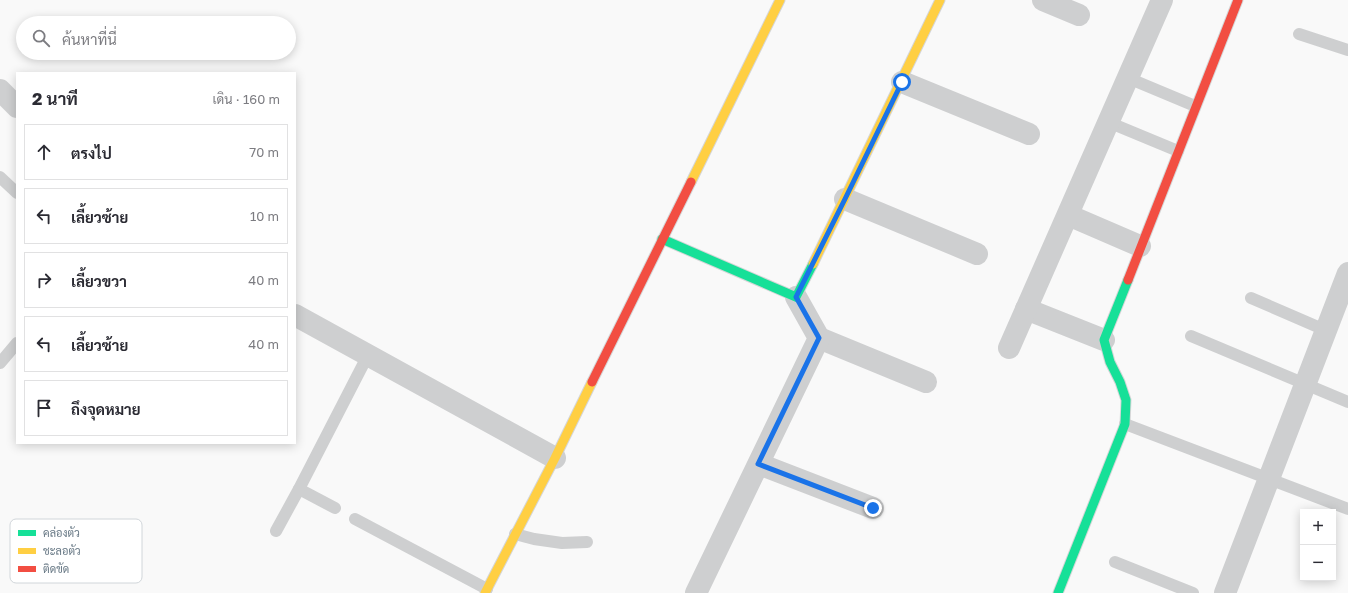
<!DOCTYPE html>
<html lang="th">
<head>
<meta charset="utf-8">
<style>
	body { margin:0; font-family:"Golos Text",Sarabun,sans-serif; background:#f2f2f3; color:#2b2b33 }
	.controls { position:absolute; right:12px; bottom:12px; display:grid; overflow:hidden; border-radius:0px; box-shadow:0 2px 10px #0003 }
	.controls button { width:36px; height:36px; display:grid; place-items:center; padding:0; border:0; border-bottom:1px solid #e1e1e2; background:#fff; color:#2b2b33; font:20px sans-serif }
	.stop { position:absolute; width:12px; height:12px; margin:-9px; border:3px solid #1a73e8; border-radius:50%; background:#fff }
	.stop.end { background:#1a73e8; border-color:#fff; box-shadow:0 1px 4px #0008 }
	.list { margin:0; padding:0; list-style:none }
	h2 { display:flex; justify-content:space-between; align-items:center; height:52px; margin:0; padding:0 16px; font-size:17px }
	h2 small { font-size:13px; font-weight:400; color:#7c7c81 }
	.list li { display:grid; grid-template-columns:26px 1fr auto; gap:12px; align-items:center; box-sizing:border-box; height:56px; margin:0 8px 8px; padding:0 8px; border:1px solid #e1e1e2; border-radius:0px }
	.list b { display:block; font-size:15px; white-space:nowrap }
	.list em { font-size:13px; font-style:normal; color:#7c7c81 }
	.icon { flex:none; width:22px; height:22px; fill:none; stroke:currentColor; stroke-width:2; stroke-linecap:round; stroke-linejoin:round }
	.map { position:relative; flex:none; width:1348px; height:593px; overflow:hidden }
	.search { position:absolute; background:#fff; box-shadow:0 2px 10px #0003; left:16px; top:16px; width:280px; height:44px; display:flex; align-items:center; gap:10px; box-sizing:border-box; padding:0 14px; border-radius:22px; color:#7c7c81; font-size:15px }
	.panel { position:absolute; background:#fff; box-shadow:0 2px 10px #0003; left:16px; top:72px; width:280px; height:372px; border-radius:0px }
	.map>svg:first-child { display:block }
</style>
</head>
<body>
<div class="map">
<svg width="1348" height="593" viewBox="0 0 1348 593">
	<rect width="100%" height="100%" fill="#f9f9f9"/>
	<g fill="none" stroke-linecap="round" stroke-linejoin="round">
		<defs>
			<g id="fast">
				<path d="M662 239 796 297 813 264"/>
				<path d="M1058 593 1125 424 1126 400 1120 382 1110 362 1104 340 1128 280"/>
			</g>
			<g id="slow">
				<path d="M691 182 780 0"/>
				<path d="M813 264 940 0"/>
				<path d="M485 593 555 458 592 382"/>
			</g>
			<g id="jam">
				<path d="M1128 280 1238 0"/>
				<path d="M592 382 691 182"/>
			</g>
		</defs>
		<use href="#fast" stroke="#d5d6d7" stroke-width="11"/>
		<use href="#slow" stroke="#d5d6d7" stroke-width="11"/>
		<use href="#jam" stroke="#d5d6d7" stroke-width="11"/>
		<g stroke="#cecfd0" stroke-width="12">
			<path d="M1299 34 1348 50"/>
			<path d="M1128 78 1195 106"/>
			<path d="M1108 122 1178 151"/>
			<path d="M0 177 17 193"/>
			<path d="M1251 298 1325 330"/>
			<path d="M1191 336 1348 402"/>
			<path d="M0 363 17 343"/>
			<path d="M1125 424 1348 509"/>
			<path d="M335 508 299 489 368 355"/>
			<path d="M355 519 487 589"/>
			<path d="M276 531 299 489"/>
			<path d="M515 534 534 539 562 543 587 542"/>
			<path d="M1115 562 1193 593"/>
		</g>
		<g stroke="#cecfd0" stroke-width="22">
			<path d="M1043 0 1079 15"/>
			<path d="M902 82 1029 134"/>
			<path d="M0 90 17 107"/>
			<path d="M845 199 977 254"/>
			<path d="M1068 215 1140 246"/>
			<path d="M1026 309 1104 340"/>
			<path d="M295 315 555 458"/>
			<path d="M819 338 926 382"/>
			<path d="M1009 348 1162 0"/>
			<path d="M759 464 873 508"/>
			<path d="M696 593 819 338 796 297"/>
			<path d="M1225 593 1348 273"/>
		</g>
		<use href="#fast" stroke="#16e098" stroke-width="9"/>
		<use href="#slow" stroke="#ffcf43" stroke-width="9"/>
		<use href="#jam" stroke="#f24e42" stroke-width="9"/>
	</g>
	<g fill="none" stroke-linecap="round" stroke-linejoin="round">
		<path stroke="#1a73e8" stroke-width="5" d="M873 508 758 464 819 338 796 297 845 199 902 82"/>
	</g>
	<rect x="10" y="519" width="132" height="64" rx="6" fill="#fff" stroke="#d1d6da" stroke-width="1"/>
	<rect x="18" y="530" width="18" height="6" fill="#16e098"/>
	<rect x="18" y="548" width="18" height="6" fill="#ffcf43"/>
	<rect x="18" y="566" width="18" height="6" fill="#f24e42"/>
	<g font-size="11" fill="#657683">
		<text x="43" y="537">คล่องตัว</text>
		<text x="43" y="555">ชะลอตัว</text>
		<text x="43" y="573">ติดขัด</text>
	</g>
</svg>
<div class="controls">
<button>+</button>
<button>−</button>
</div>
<div class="stop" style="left:902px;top:82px"></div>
<div class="stop end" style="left:873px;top:508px"></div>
<div class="search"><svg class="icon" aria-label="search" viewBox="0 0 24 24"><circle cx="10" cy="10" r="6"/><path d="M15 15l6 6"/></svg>ค้นหาที่นี่</div>
<section class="panel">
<h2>2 นาที<small>เดิน · 160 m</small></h2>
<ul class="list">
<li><svg class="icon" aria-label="ahead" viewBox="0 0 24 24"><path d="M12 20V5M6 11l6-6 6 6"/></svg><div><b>ตรงไป</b></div><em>70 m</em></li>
<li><svg class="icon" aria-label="left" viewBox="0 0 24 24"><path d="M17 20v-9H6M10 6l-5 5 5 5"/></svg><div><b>เลี้ยวซ้าย</b></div><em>10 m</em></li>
<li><svg class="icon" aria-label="right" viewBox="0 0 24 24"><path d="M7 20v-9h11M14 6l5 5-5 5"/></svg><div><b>เลี้ยวขวา</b></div><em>40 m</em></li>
<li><svg class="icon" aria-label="left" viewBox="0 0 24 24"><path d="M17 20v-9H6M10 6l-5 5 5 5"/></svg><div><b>เลี้ยวซ้าย</b></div><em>40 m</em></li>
<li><svg class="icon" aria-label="arrive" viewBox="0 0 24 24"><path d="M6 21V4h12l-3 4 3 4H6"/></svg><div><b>ถึงจุดหมาย</b></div></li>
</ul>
</section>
</div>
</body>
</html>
